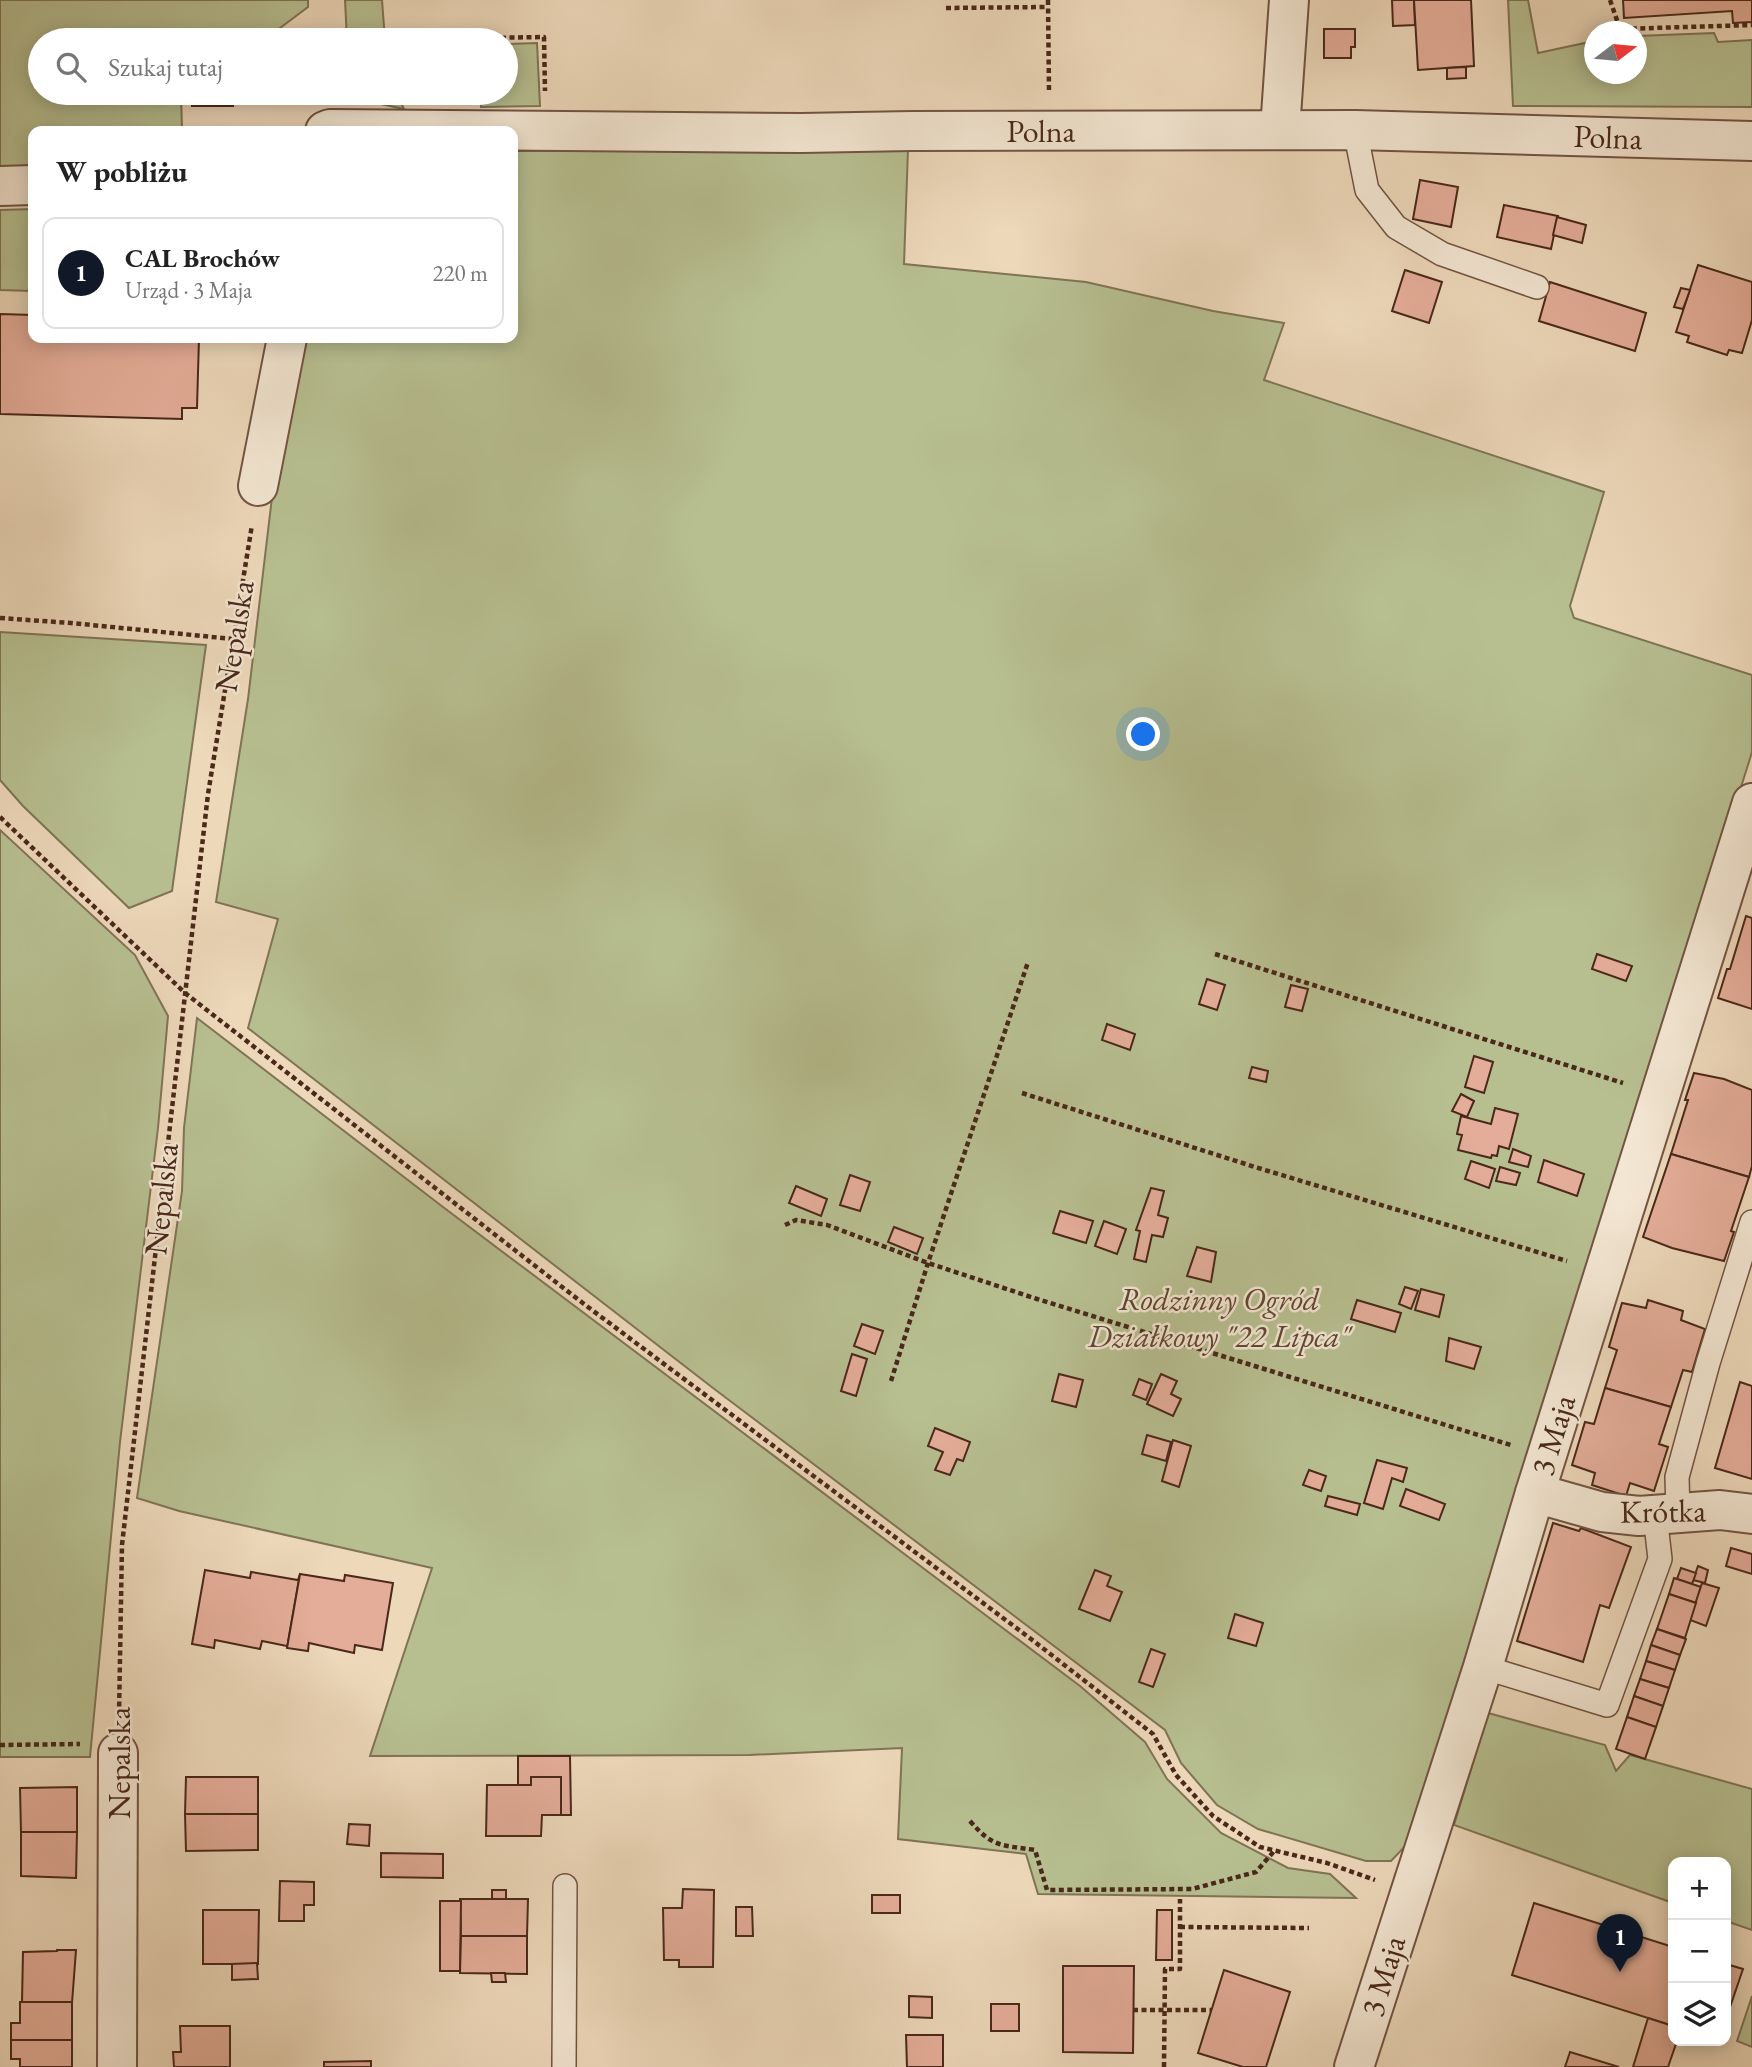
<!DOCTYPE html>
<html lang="pl">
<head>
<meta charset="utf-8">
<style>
	body { margin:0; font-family:"EB Garamond",serif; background:#f6f6f6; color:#222 }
	.controls { position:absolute; right:21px; bottom:21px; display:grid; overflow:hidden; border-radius:14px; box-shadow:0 4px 18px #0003 }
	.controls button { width:63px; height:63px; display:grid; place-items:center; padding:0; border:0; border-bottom:2px solid #e0e0e0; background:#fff; color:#222; font:35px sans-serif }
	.compass { position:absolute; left:1584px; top:21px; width:63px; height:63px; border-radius:50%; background:#fff; box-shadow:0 4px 18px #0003; rotate:74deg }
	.you { position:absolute; left:1144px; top:735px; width:24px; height:24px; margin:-18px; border:5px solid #fff; border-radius:50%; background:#1a73e8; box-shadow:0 0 0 10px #1a73e833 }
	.badge { display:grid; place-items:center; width:46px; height:46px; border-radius:50%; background:#111827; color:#fff; font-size:23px; font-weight:700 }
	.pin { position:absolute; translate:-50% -58px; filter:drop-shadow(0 2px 4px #0008) }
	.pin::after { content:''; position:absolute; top:37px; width:24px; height:21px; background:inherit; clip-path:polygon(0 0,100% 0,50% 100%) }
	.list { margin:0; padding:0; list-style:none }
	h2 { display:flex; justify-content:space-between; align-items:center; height:91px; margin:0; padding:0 28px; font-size:30px }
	h2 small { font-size:23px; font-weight:400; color:#767676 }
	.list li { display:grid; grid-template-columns:46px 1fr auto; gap:21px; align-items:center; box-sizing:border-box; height:112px; margin:0 14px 14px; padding:0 14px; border:2px solid #e0e0e0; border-radius:14px }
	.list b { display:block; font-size:26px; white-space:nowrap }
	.list p { margin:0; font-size:23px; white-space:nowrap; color:#767676 }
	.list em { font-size:23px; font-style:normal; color:#767676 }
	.icon { flex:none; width:38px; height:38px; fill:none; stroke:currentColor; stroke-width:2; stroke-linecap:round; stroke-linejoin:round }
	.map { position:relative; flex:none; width:1752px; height:2067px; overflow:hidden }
	.search { position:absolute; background:#fff; box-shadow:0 4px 18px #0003; left:28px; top:28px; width:490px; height:77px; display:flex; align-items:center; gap:18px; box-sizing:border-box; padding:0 24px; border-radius:38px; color:#767676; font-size:26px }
	.panel { position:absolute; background:#fff; box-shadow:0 4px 18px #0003; left:28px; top:126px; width:490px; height:217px; border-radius:14px }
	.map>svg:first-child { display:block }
</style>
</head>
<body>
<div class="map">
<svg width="1752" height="2067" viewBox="0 0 1752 2067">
	<rect width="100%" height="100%" fill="#edd8ba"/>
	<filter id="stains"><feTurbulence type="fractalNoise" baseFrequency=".00286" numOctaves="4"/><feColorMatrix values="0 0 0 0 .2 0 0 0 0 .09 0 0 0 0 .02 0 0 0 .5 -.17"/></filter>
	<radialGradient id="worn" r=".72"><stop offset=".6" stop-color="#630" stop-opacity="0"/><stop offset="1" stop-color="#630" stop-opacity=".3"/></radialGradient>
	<g fill="#b7bf91" stroke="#807456" stroke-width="2">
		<path d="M0 0H308V7L264 40H40V93H181L182 131H33V169L0 170Z"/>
		<path d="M345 0H382L385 40H347Z"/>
		<path d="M1508 0H1528L1538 53 1594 41V74H1636L1637 36 1714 33 1718 42 1752 40V107L1513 106Z"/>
		<path d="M537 43 540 106 481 107V93H506V44Z"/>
		<path d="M349 93H396L404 109 376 103 349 102Z"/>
		<path d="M908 149 904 264 1086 282 1213 311 1284 323 1264 380 1604 492 1570 606 1574 618 1752 675V752L1412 1839 1391 1861H1366L1258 1829 1217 1805 1181 1763 1165 1730 713 1388 248 1028 278 919 216 902 248 699 273 489 303 338H513V151Z"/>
		<path d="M33 209V291L0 290V210Z"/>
		<path d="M0 632 206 645 172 891 129 908 23 806 0 780Z"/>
		<path d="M0 830 135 955 168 1016 158 1128 120 1442 90 1757H0Z"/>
		<path d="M197 1018 443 1207 1080 1686 1145 1742 1167 1779 1221 1833 1288 1868 1330 1874 1356 1898 1038 1894 1026 1854 898 1839 902 1748 749 1755 370 1756 432 1568 179 1511 137 1498 182 1191 184 1128Z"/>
		<path d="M1488 1713 1605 1745 1616 1771 1630 1755 1752 1789V1930L1726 1921V1862H1673V1903L1454 1825Z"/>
		<path d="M1752 1996V2047L1737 2041Z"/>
	</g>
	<g fill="#e4ad99" stroke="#4a281a" stroke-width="2">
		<path d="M1392 0H1414L1415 25 1393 26Z"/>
		<path d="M1414 0H1471L1474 66 1418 70Z"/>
		<path d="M1623 0H1752V22L1733 23 1732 11 1624 18Z"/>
		<path d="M1324 29H1355V47H1351V58H1324Z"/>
		<path d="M1466 67V78L1447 79V68Z"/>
		<rect x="192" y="93" width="41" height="13"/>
		<path d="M1420 180 1458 187 1451 227 1413 219Z"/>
		<path d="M1504 205 1558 216 1551 249 1497 237Z"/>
		<path d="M1557 217 1586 225 1582 243 1553 235Z"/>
		<path d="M1698 265 1752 282V320L1742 353 1729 350 1727 355 1687 342 1689 336 1676 332Z"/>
		<path d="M1405 270 1442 282 1429 323 1392 311Z"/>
		<path d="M1550 282 1646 313 1635 351 1539 321Z"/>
		<path d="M1681 288 1690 290 1683 309 1674 307Z"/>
		<path d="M0 314 33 315V338H199L197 408H182V419L0 414Z"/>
		<path d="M1746 916 1752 918V1009L1718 998 1727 969H1730Z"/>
		<path d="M1597 954 1632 966 1626 981 1592 969Z"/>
		<path d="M1207 979 1225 985 1217 1010 1199 1004Z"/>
		<path d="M1291 985 1308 989 1302 1011 1285 1007Z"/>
		<path d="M1107 1024 1135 1034 1130 1050 1102 1040Z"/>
		<path d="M1474 1056 1493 1062 1484 1093 1465 1087Z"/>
		<path d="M1252 1067 1268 1071 1266 1082 1249 1078Z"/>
		<path d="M1694 1073 1724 1079 1752 1090V1166L1749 1177 1671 1154 1688 1100H1685Z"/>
		<path d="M1461 1094 1474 1101 1467 1117 1452 1111Z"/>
		<path d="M1495 1108 1518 1114 1509 1149 1499 1146 1497 1156 1492 1155 1491 1158 1458 1150 1462 1135 1457 1134 1461 1116 1491 1124Z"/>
		<path d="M1513 1149 1531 1156 1528 1167 1509 1162Z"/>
		<path d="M1671 1154 1749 1177 1731 1231 1734 1232 1724 1261 1672 1248 1643 1237Z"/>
		<path d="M1544 1160 1584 1174 1577 1196 1538 1182Z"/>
		<path d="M1471 1161 1495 1169 1489 1188 1465 1179Z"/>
		<path d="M1500 1167 1520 1173 1516 1185 1496 1181Z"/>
		<path d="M850 1175 870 1182 860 1211 840 1205Z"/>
		<path d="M796 1186 827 1199 821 1216 789 1203Z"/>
		<path d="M1151 1188 1164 1191 1158 1215 1168 1218 1163 1237 1152 1235 1146 1262 1134 1259 1140 1231 1136 1230Z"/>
		<path d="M1060 1211 1093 1221 1086 1243 1053 1233Z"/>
		<path d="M1104 1221 1126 1229 1117 1254 1095 1246Z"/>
		<path d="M894 1227 923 1238 917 1254 888 1242Z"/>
		<path d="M1197 1247 1216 1252 1211 1282 1187 1276Z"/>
		<path d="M1405 1287 1418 1291 1411 1309 1399 1304Z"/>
		<path d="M1421 1289 1444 1295 1439 1317 1415 1310Z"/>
		<path d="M1357 1300 1401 1313 1395 1332 1351 1319Z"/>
		<path d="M1648 1300 1683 1311 1681 1320 1705 1329 1692 1372 1683 1370 1671 1407 1605 1388 1617 1350 1609 1347 1622 1303 1646 1308Z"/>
		<path d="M862 1324 883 1331 875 1354 854 1346Z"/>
		<path d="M1449 1338 1481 1347 1474 1369 1446 1361Z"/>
		<path d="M852 1354 867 1359 856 1396 841 1391Z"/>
		<path d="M1059 1374 1083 1380 1076 1407 1052 1401Z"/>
		<path d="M1161 1374 1177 1381 1171 1394 1181 1399 1173 1416 1147 1404Z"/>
		<path d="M1139 1379 1152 1384 1146 1400 1133 1395Z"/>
		<path d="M1740 1382 1752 1386V1479L1715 1468Z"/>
		<path d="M1605 1388 1671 1407 1659 1444 1668 1447 1654 1491 1630 1483 1626 1496 1592 1485 1595 1473 1572 1465 1585 1422 1594 1424Z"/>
		<path d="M935 1428 970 1442 963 1461 957 1459 950 1475 935 1470 943 1452 928 1446Z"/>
		<path d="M1147 1435 1171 1442 1166 1461 1142 1454Z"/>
		<path d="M1173 1440 1191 1446 1179 1487 1162 1481Z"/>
		<path d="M1377 1460 1407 1468 1403 1482 1392 1478 1383 1509 1364 1503Z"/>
		<path d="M1309 1470 1326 1476 1321 1491 1303 1485Z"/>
		<path d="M1406 1489 1445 1504 1439 1520 1400 1506Z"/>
		<path d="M1328 1496 1360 1504 1357 1515 1325 1506Z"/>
		<path d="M1553 1523 1579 1531 1581 1528 1631 1547 1609 1608 1600 1605 1583 1662 1517 1641Z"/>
		<path d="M1731 1548 1752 1554V1574L1726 1566Z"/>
		<path d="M1698 1566 1708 1570 1705 1583 1693 1580Z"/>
		<path d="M1681 1568 1696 1573 1692 1584 1677 1579Z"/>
		<path d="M205 1570 250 1578 251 1572 298 1580 300 1574 287 1648V1646L262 1641 260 1649 215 1640 214 1648 192 1644Z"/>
		<path d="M1095 1570 1111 1576 1107 1586 1122 1592 1110 1621 1079 1609Z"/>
		<path d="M300 1574 344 1581 345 1575 393 1583 382 1650 355 1645 354 1653 309 1643 308 1651 287 1648Z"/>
		<path d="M1674 1578 1701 1587 1696 1603 1669 1594Z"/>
		<path d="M1702 1583 1719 1588 1706 1626 1690 1620Z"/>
		<path d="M1669 1594 1696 1603 1685 1638 1657 1629Z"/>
		<path d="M1235 1614 1263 1623 1256 1646 1228 1638Z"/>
		<path d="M1657 1629 1686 1639 1680 1655 1651 1645Z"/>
		<path d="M1651 1645 1680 1655 1675 1670 1646 1661Z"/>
		<path d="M1151 1649 1165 1654 1153 1687 1139 1682Z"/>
		<path d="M1646 1661 1675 1670 1669 1688 1640 1679Z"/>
		<path d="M1640 1679 1669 1688 1663 1706 1634 1696Z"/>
		<path d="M1634 1696 1663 1706 1656 1727 1627 1717Z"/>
		<path d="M1627 1717 1656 1727 1645 1759 1616 1749Z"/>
		<path d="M518 1756H570L571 1815H561V1777H531V1785H518Z"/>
		<path d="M186 1777H258V1814H185Z"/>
		<path d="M531 1777H561V1815H542L541 1836H486L487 1785H531Z"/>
		<path d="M77 1787V1832H21L20 1788Z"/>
		<path d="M185 1814H258V1850L186 1851Z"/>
		<path d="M349 1824 370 1825 369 1846 347 1844Z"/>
		<path d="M21 1832H77L76 1878 21 1876Z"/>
		<path d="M381 1853 443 1854V1878L381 1877Z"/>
		<path d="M280 1881 314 1882V1905H304V1921H279Z"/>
		<path d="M683 1889 714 1890 713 1967H679V1960H664L663 1908H682Z"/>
		<rect x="492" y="1890" width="14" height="9"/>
		<rect x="872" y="1895" width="28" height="18"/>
		<path d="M460 1899H528L527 1936H461Z"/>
		<path d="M440 1901H461L460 1971H440Z"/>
		<path d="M1534 1903 1673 1947V2026L1512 1975Z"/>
		<path d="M736 1907H752L753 1936H736Z"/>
		<path d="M203 1910H259L258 1964H203Z"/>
		<path d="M1157 1910H1172V1960H1156Z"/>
		<path d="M461 1936H527V1974L460 1973Z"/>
		<path d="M57 1950H76L72 2003 22 2002 23 1952 57 1951Z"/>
		<path d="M257 1963 258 1979 232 1980V1964Z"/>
		<path d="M1726 1964 1743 1969 1726 2019Z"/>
		<path d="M1063 1966H1134L1133 2053 1063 2052Z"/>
		<path d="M1224 1970 1290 1992 1266 2067H1243L1198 2053Z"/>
		<path d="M491 1973H505L506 1982H492Z"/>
		<path d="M909 1996 932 1997V2018L909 2017Z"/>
		<path d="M20 2002H72V2040H11V2023H20Z"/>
		<rect x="991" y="2004" width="28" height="27"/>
		<path d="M1648 2018 1673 2026V2041H1677L1668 2067H1633Z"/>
		<path d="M180 2026H230V2067H174L173 2052H181Z"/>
		<path d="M906 2035H943V2067H907Z"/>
		<path d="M11 2040H72V2067H20V2059H11Z"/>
		<path d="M1570 2052 1619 2067H1565Z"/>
		<path d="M371 2061V2067H324V2062Z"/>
	</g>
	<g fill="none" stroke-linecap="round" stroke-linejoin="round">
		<defs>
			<g id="service">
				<path d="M1355 130 1367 190 1396 227 1442 254 1537 287"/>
				<path d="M1678 1513 1677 1477 1708 1363 1752 1222"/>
				<path d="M1483 1667 1607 1705 1660 1559 1655 1515"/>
				<path d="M564 2067 565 1886"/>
			</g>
			<g id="minor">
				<path d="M1280 130 1289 0"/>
				<path d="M325 131 330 129 801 133 912 131 1355 130 1752 141"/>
				<path d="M0 186 33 185"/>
				<path d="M258 486 287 338"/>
				<path d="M1535 1493 1602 1512 1639 1516 1720 1510 1752 1514"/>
				<path d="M117 2067 118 1753"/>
				<path d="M1354 2067 1483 1667 1535 1493 1752 803"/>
			</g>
		</defs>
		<use href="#service" stroke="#735442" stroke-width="26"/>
		<use href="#minor" stroke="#735442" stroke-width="42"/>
		<g stroke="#4a281a" stroke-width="4.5" stroke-dasharray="5 3.5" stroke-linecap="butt">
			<path d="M1048 0 1049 91"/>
			<path d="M1610 0 1620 29 1752 25"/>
			<path d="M946 8 1048 7"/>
			<path d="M484 38 544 37 545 91"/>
			<path d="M0 618 71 623 233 639"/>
			<path d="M0 817 185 993 584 1304 1031 1639 1153 1734 1176 1775 1213 1816 1260 1847 1327 1863 1375 1880"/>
			<path d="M1215 954 1623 1083"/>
			<path d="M1022 1093 1255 1167 1567 1261"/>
			<path d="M785 1225 796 1220 827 1225 928 1263 1037 1299 1511 1445"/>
			<path d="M891 1381 928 1263 1028 962"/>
			<path d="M119 1715 122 1545 208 794 252 525"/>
			<path d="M0 1745 80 1744"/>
			<path d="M970 1821C993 1848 1002 1845 1035 1850L1047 1890 1192 1889 1256 1872 1275 1850"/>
			<path d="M1180 1927 1309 1928"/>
			<path d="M1133 2010H1211"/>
			<path d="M1164 2067 1165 1969H1180V1899"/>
		</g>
		<use href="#service" stroke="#f3e6d2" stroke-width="23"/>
		<use href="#minor" stroke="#f3e6d2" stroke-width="38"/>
	</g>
	<g text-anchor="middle" stroke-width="5" stroke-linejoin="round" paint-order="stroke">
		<g font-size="32" fill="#4a281a" stroke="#f3e6d2">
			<text x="1041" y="142">Polna</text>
			<text transform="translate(1608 137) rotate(2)" y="11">Polna</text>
			<text transform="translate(234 636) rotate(-81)" y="11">Nepalska</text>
			<text transform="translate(161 1199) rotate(-84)" y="11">Nepalska</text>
			<text transform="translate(1553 1435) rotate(-73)" y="11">3 Maja</text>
			<text transform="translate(1663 1511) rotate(-1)" y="11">Krótka</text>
			<text transform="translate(119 1763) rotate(-90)" y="11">Nepalska</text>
			<text transform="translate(1383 1976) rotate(-73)" y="11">3 Maja</text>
		</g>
		<g font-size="32" font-style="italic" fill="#604632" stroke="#f3e6d2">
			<text x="1219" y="1310">Rodzinny Ogród<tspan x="1219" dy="37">Działkowy "22 Lipca"</tspan></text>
		</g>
	</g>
	<rect width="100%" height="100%" filter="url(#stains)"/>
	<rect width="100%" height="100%" fill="url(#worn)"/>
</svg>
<div class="controls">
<button>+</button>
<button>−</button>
<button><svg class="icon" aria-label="layers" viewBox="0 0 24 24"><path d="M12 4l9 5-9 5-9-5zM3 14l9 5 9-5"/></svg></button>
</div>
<svg class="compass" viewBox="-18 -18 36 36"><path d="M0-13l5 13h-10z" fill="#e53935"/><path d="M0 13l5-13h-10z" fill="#767676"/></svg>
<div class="you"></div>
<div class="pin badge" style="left:1620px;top:1972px">1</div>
<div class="search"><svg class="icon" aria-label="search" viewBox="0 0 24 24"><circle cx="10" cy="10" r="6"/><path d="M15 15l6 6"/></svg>Szukaj tutaj</div>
<section class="panel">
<h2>W pobliżu<small></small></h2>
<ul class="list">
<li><span class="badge">1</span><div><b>CAL Brochów</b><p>Urząd · 3 Maja</p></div><em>220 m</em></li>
</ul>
</section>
</div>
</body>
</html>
